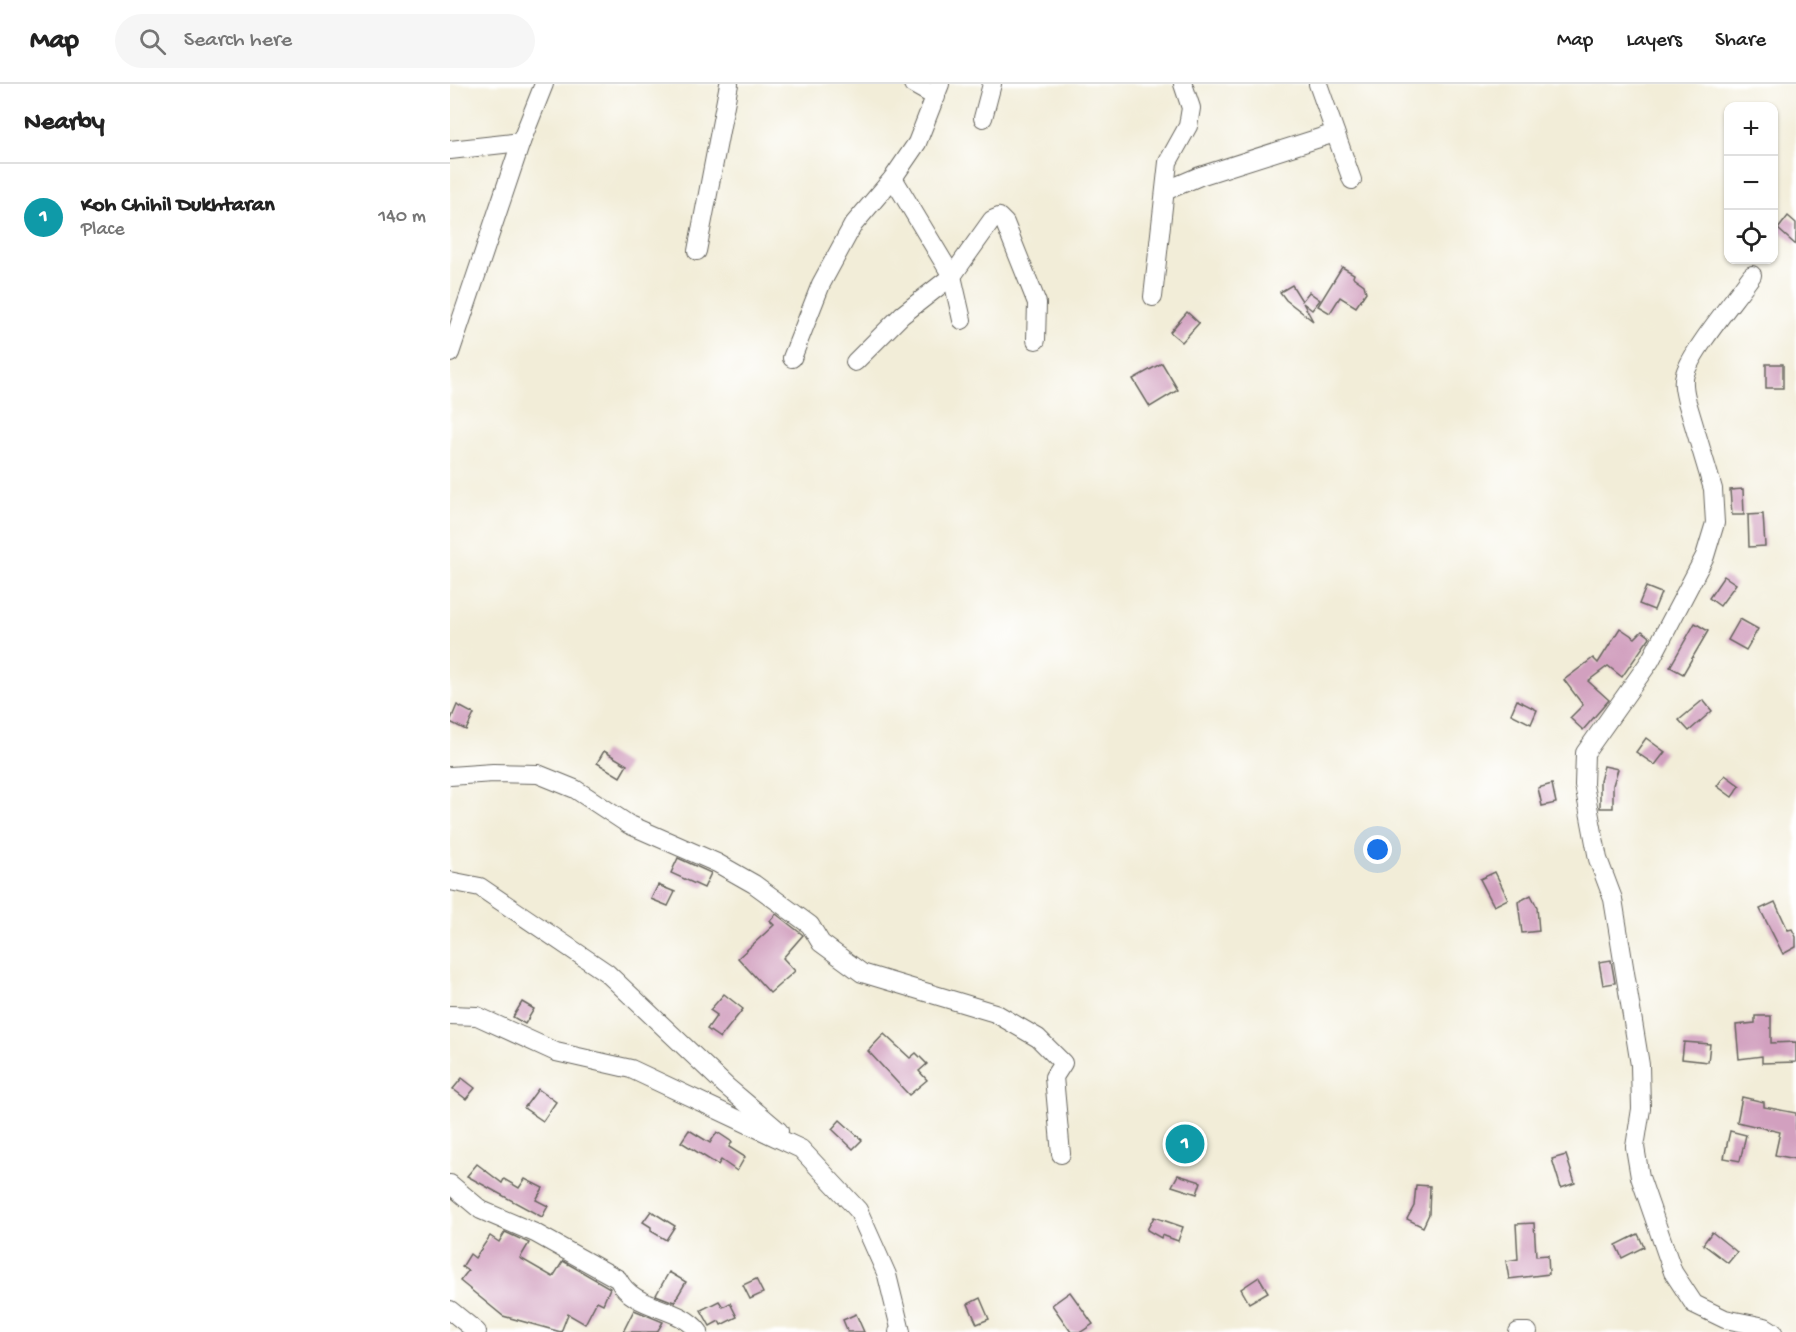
<!DOCTYPE html>
<html lang="en">
<head>
<meta charset="utf-8">
<style>
	body { margin:0; font-family:"Gochi Hand",sans-serif; background:#f6f6f6; color:#222 }
	.controls { position:absolute; right:18px; top:18px; display:grid; overflow:hidden; border-radius:12px; box-shadow:0 2px 4px #0004 }
	.controls button { width:54px; height:54px; display:grid; place-items:center; padding:0; border:0; border-bottom:2px solid #e0e0e0; background:#fff; color:#222; font:30px sans-serif }
	.you { position:absolute; left:928px; top:766px; width:21px; height:21px; margin:-15px; border:4px solid #fff; border-radius:50%; background:#1a73e8; box-shadow:0 0 0 9px #1a73e833 }
	.badge { display:grid; place-items:center; width:39px; height:39px; border-radius:50%; background:#d93025; color:#fff; font-size:20px; font-weight:700 }
	.pin { position:absolute; translate:-50% -50%; border:3px solid #fff; box-shadow:0 2px 6px #0006 }
	.list { margin:0; padding:0; list-style:none }
	h2 { display:flex; justify-content:space-between; align-items:center; height:78px; margin:0; padding:0 24px; font-size:26px }
	h2 small { font-size:20px; font-weight:400; color:#767676 }
	.list li { display:grid; grid-template-columns:39px 1fr auto; gap:18px; align-items:center; box-sizing:border-box; height:108px; padding:0 24px; border-top:2px solid #e0e0e0 }
	.list b { display:block; font-size:22px; white-space:nowrap }
	.list p { margin:0; font-size:20px; white-space:nowrap; color:#767676 }
	.list em { font-size:20px; font-style:normal; color:#767676 }
	.icon { flex:none; width:33px; height:33px; fill:none; stroke:currentColor; stroke-width:2; stroke-linecap:round; stroke-linejoin:round }
	.map { position:relative; flex:none; width:1346px; height:1248px; overflow:hidden }
	header { display:flex; align-items:center; gap:36px; box-sizing:border-box; height:84px; padding:0 30px; background:#fff; border-bottom:2px solid #e0e0e0 }
	header strong { font-size:28px }
	nav { display:flex; gap:33px; margin-inline-start:auto; font-size:21px }
	.search { width:420px; height:54px; background:#f6f6f6; display:flex; align-items:center; gap:15px; box-sizing:border-box; padding:0 21px; border-radius:33px; color:#767676; font-size:22px }
	main { display:flex }
	aside { flex:1; background:#fff }
	.map>svg:first-child { display:block }
</style>
</head>
<body>
<header>
<strong>Map</strong>
<div class="search"><svg class="icon" aria-label="search" viewBox="0 0 24 24"><circle cx="10" cy="10" r="6"/><path d="M15 15l6 6"/></svg>Search here</div>
<nav><a>Map</a><a>Layers</a><a>Share</a></nav>
</header>
<main>
<aside>
<h2>Nearby<small></small></h2>
<ul class="list">
<li><span class="badge" style="background:#0f9aa8">1</span><div><b>Koh Chihil Dukhtaran</b><p>Place</p></div><em>140 m</em></li>
</ul>
</aside>
<div class="map">
<svg width="1346" height="1248" viewBox="0 0 1346 1248">
	<rect width="100%" height="100%" fill="#fff"/>
	<filter id="ink" filterUnits="userSpaceOnUse"><feTurbulence type="fractalNoise" baseFrequency=".0167" numOctaves="2"/><feDisplacementMap in="SourceGraphic" scale="12" xChannelSelector="R" yChannelSelector="G"/><feConvolveMatrix kernelMatrix="1 2 1 2 8 2 1 2 1" color-interpolation-filters="sRGB"/></filter>
	<filter id="wash" filterUnits="userSpaceOnUse"><feTurbulence type="fractalNoise" baseFrequency=".008" numOctaves="4" result="noise"/><feDisplacementMap in="SourceGraphic" scale="24" xChannelSelector="R" yChannelSelector="G"/><feGaussianBlur stdDeviation="1.35" result="paint"/><feColorMatrix in="noise" values="0 0 0 0 0 0 0 0 0 0 0 0 0 0 0 0 0 1.4 0 .05"/><feComposite in="paint" operator="in"/></filter>
	<g filter="url(#wash)">
		<rect width="100%" height="100%" fill="#f2edd8"/>
		<g id="blocks">
			<g fill="#d2a0bf">
				<path d="M1338 132 1346 139V161L1328 145Z"/>
				<path d="M892 183 904 190 903 193 914 201 916 208 906 223 890 213 880 229 868 222Z"/>
				<path d="M842 201 852 217 859 208 870 216 862 226 853 219 863 237 836 216 830 208Z"/>
				<path d="M737 228 749 239 732 258 720 248Z"/>
				<path d="M712 279 728 306 700 323 683 295Z"/>
				<rect x="1316" y="280" width="17" height="24"/>
				<path d="M1293 405 1294 431H1282L1280 406Z"/>
				<path d="M1313 430 1315 462 1299 463 1298 431Z"/>
				<path d="M1274 492 1286 500 1270 522 1259 514Z"/>
				<path d="M1196 503 1211 509 1204 526 1189 520Z"/>
				<path d="M1290 535 1308 545 1296 566 1278 556Z"/>
				<path d="M1245 539 1258 547 1233 590 1220 583Z"/>
				<path d="M1170 544 1185 554 1192 547 1200 553 1172 593 1158 582 1138 597 1159 616 1133 646 1120 634 1133 621 1114 596 1143 574 1148 579Z"/>
				<path d="M1067 616 1087 626 1081 640 1061 630Z"/>
				<path d="M1253 616 1262 627 1239 647 1229 636Z"/>
				<path d="M7 621 24 630 16 646 0 638Z"/>
				<path d="M1196 654 1215 668 1205 681 1186 668Z"/>
				<path d="M154 667 177 681 170 693 147 679Z"/>
				<path d="M1154 682 1168 685 1163 701V724H1150V697Z"/>
				<path d="M1275 691 1290 702 1282 713 1267 702Z"/>
				<path d="M1102 700 1106 719 1092 722 1088 704Z"/>
				<path d="M228 774 261 789 254 804 221 789Z"/>
				<path d="M1045 788 1058 815 1044 822 1030 795Z"/>
				<path d="M208 801 225 808 218 822 201 815Z"/>
				<path d="M1081 811 1087 823 1089 847 1072 849 1068 818Z"/>
				<path d="M1325 818 1338 846 1342 845 1346 853V863L1333 870 1310 825Z"/>
				<path d="M326 830 353 851 333 874 345 887 320 909 288 874 324 841 320 837Z"/>
				<path d="M1161 876 1165 899 1153 901 1149 878Z"/>
				<path d="M274 910 293 925 270 954 257 945 267 931 260 926Z"/>
				<path d="M72 918 84 925 75 940 63 933Z"/>
				<path d="M1305 932H1321V959L1346 958V978L1312 979V972L1289 975 1286 941 1305 939Z"/>
				<path d="M434 950 460 974 466 969 477 980 469 987 477 996 459 1011 418 967Z"/>
				<path d="M1234 958 1260 960 1258 978 1232 975Z"/>
				<path d="M12 994 25 1004 16 1015 3 1005Z"/>
				<path d="M88 1005 106 1018 93 1037 74 1024Z"/>
				<path d="M1292 1013 1314 1018V1023L1346 1029V1075L1325 1071 1330 1048 1287 1038Z"/>
				<path d="M390 1036 412 1056 403 1065 382 1045Z"/>
				<path d="M239 1046 260 1059 267 1048 282 1058 279 1063 295 1073 287 1087 271 1076 268 1081 231 1058Z"/>
				<path d="M1280 1047 1296 1051 1290 1077 1274 1074Z"/>
				<path d="M1116 1071 1125 1099 1111 1104 1102 1075Z"/>
				<path d="M27 1080 52 1099 54 1095 69 1104 75 1095 93 1104 86 1116 98 1122 92 1133 17 1092Z"/>
				<path d="M728 1091 751 1098 747 1110 722 1102Z"/>
				<path d="M966 1101 980 1102 979 1130 973 1143 957 1135 964 1122Z"/>
				<path d="M201 1127 225 1142 216 1156 201 1147V1143L193 1138Z"/>
				<path d="M704 1133 733 1143 728 1157 712 1151 711 1154 697 1146Z"/>
				<path d="M1084 1139 1086 1172 1098 1171 1099 1190 1059 1195 1056 1177 1068 1175 1066 1140Z"/>
				<path d="M55 1148 79 1159 70 1174 103 1193 113 1177 160 1204 153 1220 147 1217 135 1240 118 1230 111 1248 53 1232 10 1197 18 1187 12 1183 20 1170 25 1174 40 1152 49 1158Z"/>
				<path d="M1262 1148 1287 1168 1278 1179 1253 1160Z"/>
				<path d="M1188 1150 1194 1163 1172 1174 1166 1161Z"/>
				<path d="M219 1188 236 1198 224 1218 206 1211Z"/>
				<path d="M809 1193 818 1208 799 1219 791 1205Z"/>
				<path d="M306 1195 313 1209 300 1215 293 1201Z"/>
				<path d="M620 1208 643 1240 631 1248H621L602 1221Z"/>
				<path d="M530 1214 539 1235 527 1240 518 1220Z"/>
				<path d="M269 1217 273 1223 280 1219 287 1233 271 1241 269 1237 260 1242 251 1226Z"/>
				<path d="M184 1226 213 1238 207 1248H173Z"/>
				<path d="M406 1230 414 1248H398L393 1236Z"/>
			</g>
		</g>
	</g>
	<g filter="url(#ink)">
		<use href="#blocks" fill-opacity="0" stroke="#67655e" stroke-width="1.5"/>
		<g fill="none" stroke-linecap="round" stroke-linejoin="round">
			<defs>
				<g id="minor">
					<path d="M463 0 486 13"/>
					<path d="M868 0 902 96"/>
					<path d="M533 34 542 0"/>
					<path d="M0 66 71 58"/>
					<path d="M443 94 502 192 512 236"/>
					<path d="M715 107 750 92 885 49"/>
					<path d="M247 167 279 0"/>
					<path d="M1302 191C1286 214 1242 266 1235 290 1232 299 1235 309 1237 318L1263 405 1265 439 1255 472 1200 577 1135 669 1134 701 1148 775 1163 815 1190 981 1191 1025 1185 1063 1190 1093 1223 1188 1244 1220 1275 1235 1315 1243 1323 1248"/>
					<path d="M703 213 718 78 738 42 741 24 733 0"/>
					<path d="M0 269 71 58 94 0"/>
					<path d="M342 274 371 200 403 141 443 94 467 59 490 0"/>
					<path d="M405 278 452 231 502 192 542 136 549 133 555 139 587 219 586 256"/>
					<path d="M0 692 43 689 88 690 125 705 178 740 267 779 304 800 360 841 371 859 412 889 545 929 588 954 613 979 604 993 611 1070"/>
					<path d="M0 797 30 803 157 889 276 1002 329 1047"/>
					<path d="M0 931 27 932 106 968 181 985 351 1065 408 1126 437 1191 451 1248H448"/>
					<path d="M0 1100 31 1126 85 1149 168 1195C184 1227 229 1221 249 1248"/>
					<path d="M0 1226 27 1248"/>
					<path d="M1068 1248H1078"/>
				</g>
			</defs>
			<use href="#minor" stroke="#67655e" stroke-width="20"/>
			<use href="#minor" stroke="#fff" stroke-width="18"/>
		</g>
	</g>
</svg>
<div class="controls">
<button>+</button>
<button>−</button>
<button><svg class="icon" aria-label="locate" viewBox="0 0 24 24"><circle cx="12" cy="12" r="6"/><path d="M12 2v4M12 18v4M2 12h4M18 12h4"/></svg></button>
</div>
<div class="you"></div>
<div class="pin badge" style="left:735px;top:1060px;background:#0f9aa8">1</div>
</div>
</main>
</body>
</html>
